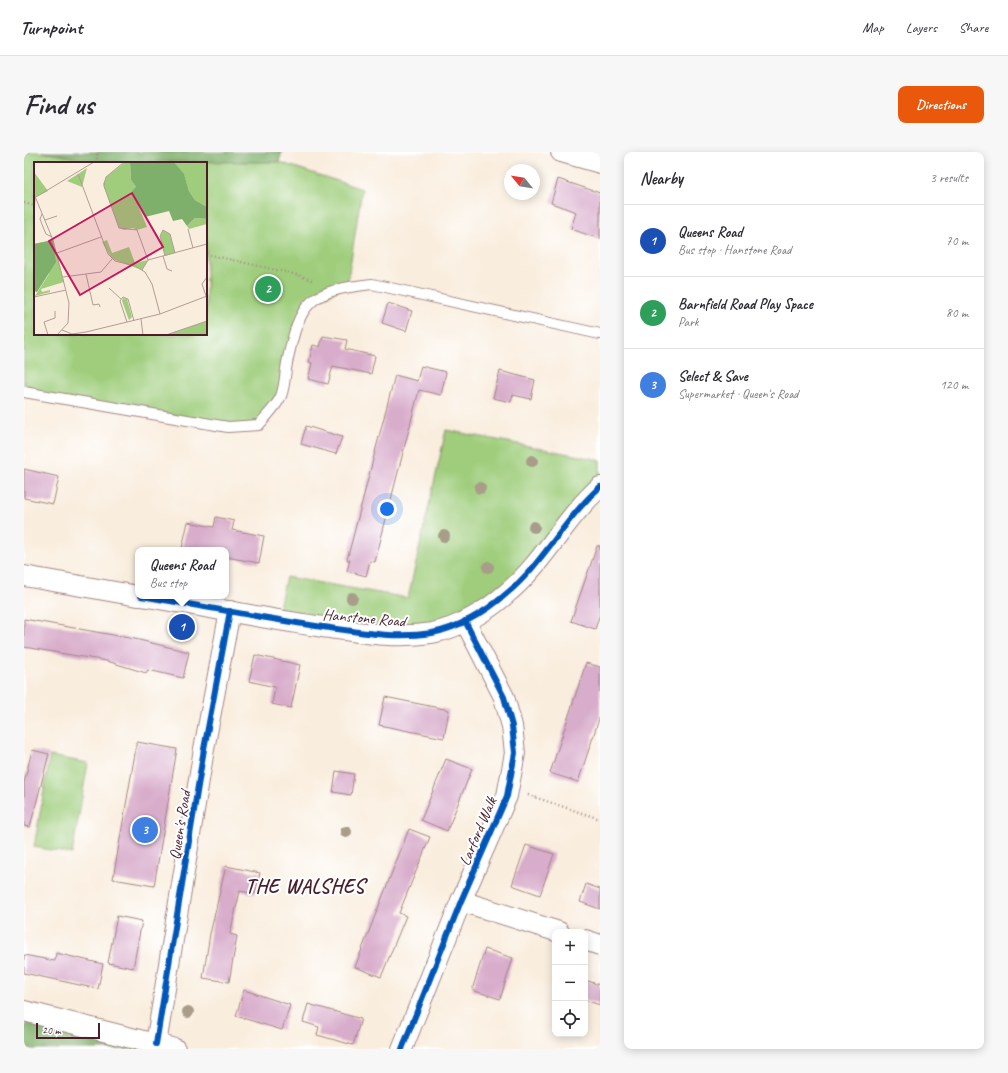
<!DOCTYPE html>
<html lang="en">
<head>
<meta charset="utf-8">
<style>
	body { margin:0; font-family:Caveat,sans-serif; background:#f7f7f7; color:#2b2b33 }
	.controls { position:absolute; right:12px; bottom:12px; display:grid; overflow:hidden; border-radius:8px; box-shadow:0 2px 10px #0003 }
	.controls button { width:36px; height:36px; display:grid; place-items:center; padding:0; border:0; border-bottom:1px solid #e1e1e2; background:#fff; color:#2b2b33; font:20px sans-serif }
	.compass { position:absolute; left:480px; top:12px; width:36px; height:36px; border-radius:50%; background:#fff; box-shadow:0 2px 10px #0003; rotate:300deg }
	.scale { position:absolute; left:12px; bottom:10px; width:64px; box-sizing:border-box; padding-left:4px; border:2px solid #4a1f2b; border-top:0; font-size:11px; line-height:14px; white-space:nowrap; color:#4a1f2b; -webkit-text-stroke:3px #fff; paint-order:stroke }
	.you { position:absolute; left:363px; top:357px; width:14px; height:14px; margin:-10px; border:3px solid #fff; border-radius:50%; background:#1a73e8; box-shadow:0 0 0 6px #1a73e833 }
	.badge { display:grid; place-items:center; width:26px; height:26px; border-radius:50%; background:#ea580c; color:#fff; font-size:13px; font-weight:700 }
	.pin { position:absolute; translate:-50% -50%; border:2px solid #fff; box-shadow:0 1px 4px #0006 }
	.popup { position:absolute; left:111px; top:395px; width:94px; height:52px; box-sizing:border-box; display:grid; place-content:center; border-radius:8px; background:#fff; filter:drop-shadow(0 1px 3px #0005); font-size:13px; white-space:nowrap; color:#7c7c81 }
	.popup b { font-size:15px; color:#2b2b33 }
	.popup::after { content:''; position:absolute; left:50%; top:100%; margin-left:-8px; border:8px solid transparent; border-top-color:#fff }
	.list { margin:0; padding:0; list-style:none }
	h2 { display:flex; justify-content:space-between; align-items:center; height:52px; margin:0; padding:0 16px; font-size:17px }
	h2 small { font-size:13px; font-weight:400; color:#7c7c81 }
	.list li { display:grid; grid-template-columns:26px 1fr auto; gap:12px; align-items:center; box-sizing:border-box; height:72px; padding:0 16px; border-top:1px solid #e1e1e2 }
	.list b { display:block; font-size:15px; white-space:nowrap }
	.list p { margin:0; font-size:13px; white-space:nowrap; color:#7c7c81 }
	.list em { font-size:13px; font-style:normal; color:#7c7c81 }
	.icon { flex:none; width:22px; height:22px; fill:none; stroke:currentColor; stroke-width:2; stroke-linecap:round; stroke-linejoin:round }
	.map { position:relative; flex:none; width:576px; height:897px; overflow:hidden; border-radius:8px }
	header { display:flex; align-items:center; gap:24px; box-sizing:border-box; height:56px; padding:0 20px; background:#fff; border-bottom:1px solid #e1e1e2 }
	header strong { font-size:19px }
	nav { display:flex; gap:22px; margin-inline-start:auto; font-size:14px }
	.intro { display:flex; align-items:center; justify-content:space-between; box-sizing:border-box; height:96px; padding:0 24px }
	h1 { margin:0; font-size:28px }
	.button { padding:10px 18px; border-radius:8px; background:#ea580c; color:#fff; font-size:14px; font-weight:700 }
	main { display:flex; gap:24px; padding:0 24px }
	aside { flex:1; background:#fff; border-radius:8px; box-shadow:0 2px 10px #0003 }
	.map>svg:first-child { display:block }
</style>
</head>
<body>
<header>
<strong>Turnpoint</strong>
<nav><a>Map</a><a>Layers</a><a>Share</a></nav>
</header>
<div class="intro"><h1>Find us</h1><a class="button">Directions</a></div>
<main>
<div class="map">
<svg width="576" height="897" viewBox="0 0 576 897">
	<rect width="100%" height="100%" fill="#fff"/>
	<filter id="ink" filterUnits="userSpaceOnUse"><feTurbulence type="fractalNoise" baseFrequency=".025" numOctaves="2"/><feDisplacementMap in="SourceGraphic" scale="8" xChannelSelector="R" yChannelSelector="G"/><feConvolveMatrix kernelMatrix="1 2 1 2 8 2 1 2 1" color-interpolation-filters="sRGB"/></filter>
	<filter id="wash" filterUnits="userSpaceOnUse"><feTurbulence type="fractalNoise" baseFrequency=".012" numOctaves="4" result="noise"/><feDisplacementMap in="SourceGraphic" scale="16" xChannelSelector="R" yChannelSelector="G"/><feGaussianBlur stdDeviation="0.9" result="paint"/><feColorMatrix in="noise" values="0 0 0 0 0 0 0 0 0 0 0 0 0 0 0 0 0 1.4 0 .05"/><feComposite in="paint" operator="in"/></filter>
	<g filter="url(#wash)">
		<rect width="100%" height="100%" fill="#f9eddd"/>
		<g fill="#9fcd7b" stroke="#747653" fill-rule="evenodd">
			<path d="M0 0H18L72 9 255 10 338 37 323 133 281 155 257 244 234 271 218 274 0 240ZM11 11H182V182H11Z"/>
			<path d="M422 278 576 308V335L514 409 425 476 252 468 262 425 384 446Z"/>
			<path d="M26 604 64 611 48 702 10 695Z"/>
		</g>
		<g fill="#7fb06b" stroke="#64684b">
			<path d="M18 0H258L255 10 72 9Z"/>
			<path d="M6 860 144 897H0V880Z"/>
		</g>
		<g id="blocks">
			<g fill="#d8accb">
				<path d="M534 27 576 41V87L547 77 552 60 527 51Z"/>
				<path d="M364 151 388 159 382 179 358 171Z"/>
				<path d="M299 184 323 188 321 197 351 204 347 222 309 214 304 232 284 227 288 211 285 210 289 193 296 195Z"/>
				<path d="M397 214 422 220 417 243 395 238 351 410 346 409 342 424 323 419 326 408H323L371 223 393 229Z"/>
				<path d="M476 219 511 228 507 247 489 243 487 250 469 246Z"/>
				<path d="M282 274 318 285 312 302 277 292Z"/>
				<path d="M0 317 35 325 29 352 0 346Z"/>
				<path d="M192 365 210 369 208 378 240 384 235 411 202 405V398H168L158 396 164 370 190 375Z"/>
				<path d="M573 394H576V462L571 477 547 469Z"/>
				<path d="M0 467 111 487 165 500 159 526 124 518 122 521 83 509 0 495Z"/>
				<path d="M231 503 276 513 267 556 248 552 251 535 225 529Z"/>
				<path d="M562 511 576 515V564L554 630 526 621Z"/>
				<path d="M361 545 425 558 420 586 355 573Z"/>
				<path d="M113 590 153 597 130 734 89 727Z"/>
				<path d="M8 598 25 602 6 675 0 674V631Z"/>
				<path d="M422 607 448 617 423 679 397 668Z"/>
				<path d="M312 619 330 622 327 643 309 640Z"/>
				<path d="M385 677 406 685 375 761 382 764 357 825 331 815Z"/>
				<path d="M502 693 530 702 516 743 488 733Z"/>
				<path d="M202 714 236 721 231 742 216 739 206 782 213 784 205 830 179 826 186 782Z"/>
				<path d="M562 732 576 737V757L556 750Z"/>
				<path d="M93 764 118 769 109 816 84 811Z"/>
				<path d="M461 797 489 806 476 847 448 838Z"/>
				<path d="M32 801 79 812 74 837 0 821V803L31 809Z"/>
				<path d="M561 828 576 833V853L561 848Z"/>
				<path d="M220 838 266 853 258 878 212 864Z"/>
				<path d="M284 852 337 867 329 893 293 883 295 875 279 870Z"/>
			</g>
		</g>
	</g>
	<g filter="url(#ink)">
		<use href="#blocks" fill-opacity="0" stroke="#a28684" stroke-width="1"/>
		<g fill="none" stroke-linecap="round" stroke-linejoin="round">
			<defs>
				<path id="service" d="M0 240 204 275 235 273C242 264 253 254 257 244 261 234 261 221 263 211 276 148 285 139 348 132L576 182"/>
				<g id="minor">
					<path d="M537 0 576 11"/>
					<path d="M0 424 114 444"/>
					<path d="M117 444C178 454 238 466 299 475 335 480 371 487 408 481 434 476 462 460 482 442 519 412 540 367 576 335"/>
					<path d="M437 749 535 780"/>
					<path d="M561 788 576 793"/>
					<path d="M0 859 151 897"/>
					<path d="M132 892 180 597 206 459"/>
					<path d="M378 897 437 749 483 644 491 601 488 574 480 545 441 469"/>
				</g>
			</defs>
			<use href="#service" stroke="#a28684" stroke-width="12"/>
			<use href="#minor" stroke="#a28684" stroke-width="22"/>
			<g stroke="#a28684" stroke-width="2.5" stroke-dasharray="1 3" stroke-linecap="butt">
				<path d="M72 11 74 0"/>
				<path d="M0 51 11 54"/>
				<path d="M182 102 274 123 290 129"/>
				<path d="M504 643 576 667"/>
			</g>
			<use href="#service" stroke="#fff" stroke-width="10"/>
			<use href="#minor" stroke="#fff" stroke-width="20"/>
			<defs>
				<g id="cycleway">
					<path d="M117 444C178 454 238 466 299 475 335 480 371 487 408 481 434 476 462 460 482 442 519 412 540 367 576 335"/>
					<path d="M132 892 180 597 206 459"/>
					<path d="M378 897 437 749 483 644 491 601 488 574 480 545 441 469"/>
				</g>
			</defs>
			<use href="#cycleway" stroke="#fff" stroke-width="8"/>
			<use href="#cycleway" stroke="#0057b8" stroke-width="6"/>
		</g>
		<g fill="#a99d8a">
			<circle cx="508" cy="309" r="6"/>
			<circle cx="456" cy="336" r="6"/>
			<circle cx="510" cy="375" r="6"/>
			<circle cx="420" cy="384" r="6"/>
			<circle cx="464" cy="415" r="6"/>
			<circle cx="328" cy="446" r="6"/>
			<circle cx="322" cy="680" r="6"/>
			<circle cx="164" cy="860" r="6"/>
		</g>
	</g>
	<g text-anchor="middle" stroke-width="4" stroke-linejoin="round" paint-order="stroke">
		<g font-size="16" fill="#4a1f2b" stroke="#fff">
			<text transform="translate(340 465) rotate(5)" y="6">Hanstone Road</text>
			<text transform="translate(155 673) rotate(-81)" y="6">Queen's Road</text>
			<text transform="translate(453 679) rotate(-67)" y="6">Larford Walk</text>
		</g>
		<g font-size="20" font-weight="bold" letter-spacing="1" fill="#4a1f2b" stroke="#fff">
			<text x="281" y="741">THE WALSHES</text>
		</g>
	</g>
	<g transform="translate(10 10)">
		<rect width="173" height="173" fill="#f9eddd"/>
		<path d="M91 0H96L97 18 102 25V38L113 65 103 68 99 66 90 68 85 66 69 22 72 15ZM140 0H173V45L161 38 155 29 150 13ZM53 6 48 25 33 19 44 12ZM0 10 14 29 2 35 0 52ZM161 56 173 57V62L155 67 153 64ZM129 68 136 72 141 91 131 94 126 74ZM19 78 30 120 7 127 8 130 16 128V130L1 134 15 112 0 82ZM73 78 78 91 95 85 101 101 114 98 108 108 78 97 68 80ZM89 136 93 137 98 155 95 158 88 139ZM173 159V173H132Z" fill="#9fcd7b"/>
		<path d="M96 0H140L150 12 155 29 161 38 173 45V57L161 56 153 64 148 57 139 59 135 49 111 55 98 29 102 25 97 18ZM19 78 22 100 3 130 0 129V82Z" fill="#7fb06b"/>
		<path fill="none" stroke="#b39b96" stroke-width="1" d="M90 0 72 15 70 24 85 66 103 68 114 98M44 12 74 92 81 99 101 104 111 110 118 122 126 152M0 32 19 78 35 141 34 161 23 173M2 35 60 0M8 52 6 57 9 65 12 72 18 75M11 58 23 54M154 67 159 86M23 91 67 75M129 94 133 107 138 109M131 94 126 74 129 68 136 72 141 91M108 108 114 98 173 82M52 112 59 143 65 142 66 145M29 115 67 110 78 97M173 115 168 122 173 137M75 126 87 137M0 135 32 128M107 157 109 173M93 160 86 139 89 135 94 137 100 159M28 168 38 172 52 170 126 152 173 134M14 173 10 160 21 156V149M132 173 173 159"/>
		<path fill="#c2185b" fill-opacity="0.15" stroke="#c2185b" stroke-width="2" d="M98 31 129 85 46 133 15 79Z"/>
		<rect width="173" height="173" fill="none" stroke="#4a1f2b" stroke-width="2"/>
	</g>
</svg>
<div class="controls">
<button>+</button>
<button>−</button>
<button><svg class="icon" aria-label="locate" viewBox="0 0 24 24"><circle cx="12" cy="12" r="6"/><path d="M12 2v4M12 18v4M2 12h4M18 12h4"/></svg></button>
</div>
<svg class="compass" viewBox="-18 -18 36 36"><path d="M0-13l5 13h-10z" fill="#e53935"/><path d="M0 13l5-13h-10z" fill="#7c7c81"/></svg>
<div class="scale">20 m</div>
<div class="you"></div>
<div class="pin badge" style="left:158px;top:475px;background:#1a4fb4">1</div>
<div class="popup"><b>Queens Road</b>Bus stop</div>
<div class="pin badge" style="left:244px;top:137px;background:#2e9e5b">2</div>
<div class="pin badge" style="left:121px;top:678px;background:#3f7fe0">3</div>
</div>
<aside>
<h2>Nearby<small>3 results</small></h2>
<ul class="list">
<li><span class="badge" style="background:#1a4fb4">1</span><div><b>Queens Road</b><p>Bus stop · Hanstone Road</p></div><em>70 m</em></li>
<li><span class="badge" style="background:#2e9e5b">2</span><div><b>Barnfield Road Play Space</b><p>Park</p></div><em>80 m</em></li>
<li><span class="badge" style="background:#3f7fe0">3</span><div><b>Select &amp; Save</b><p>Supermarket · Queen's Road</p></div><em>120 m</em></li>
</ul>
</aside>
</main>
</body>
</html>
